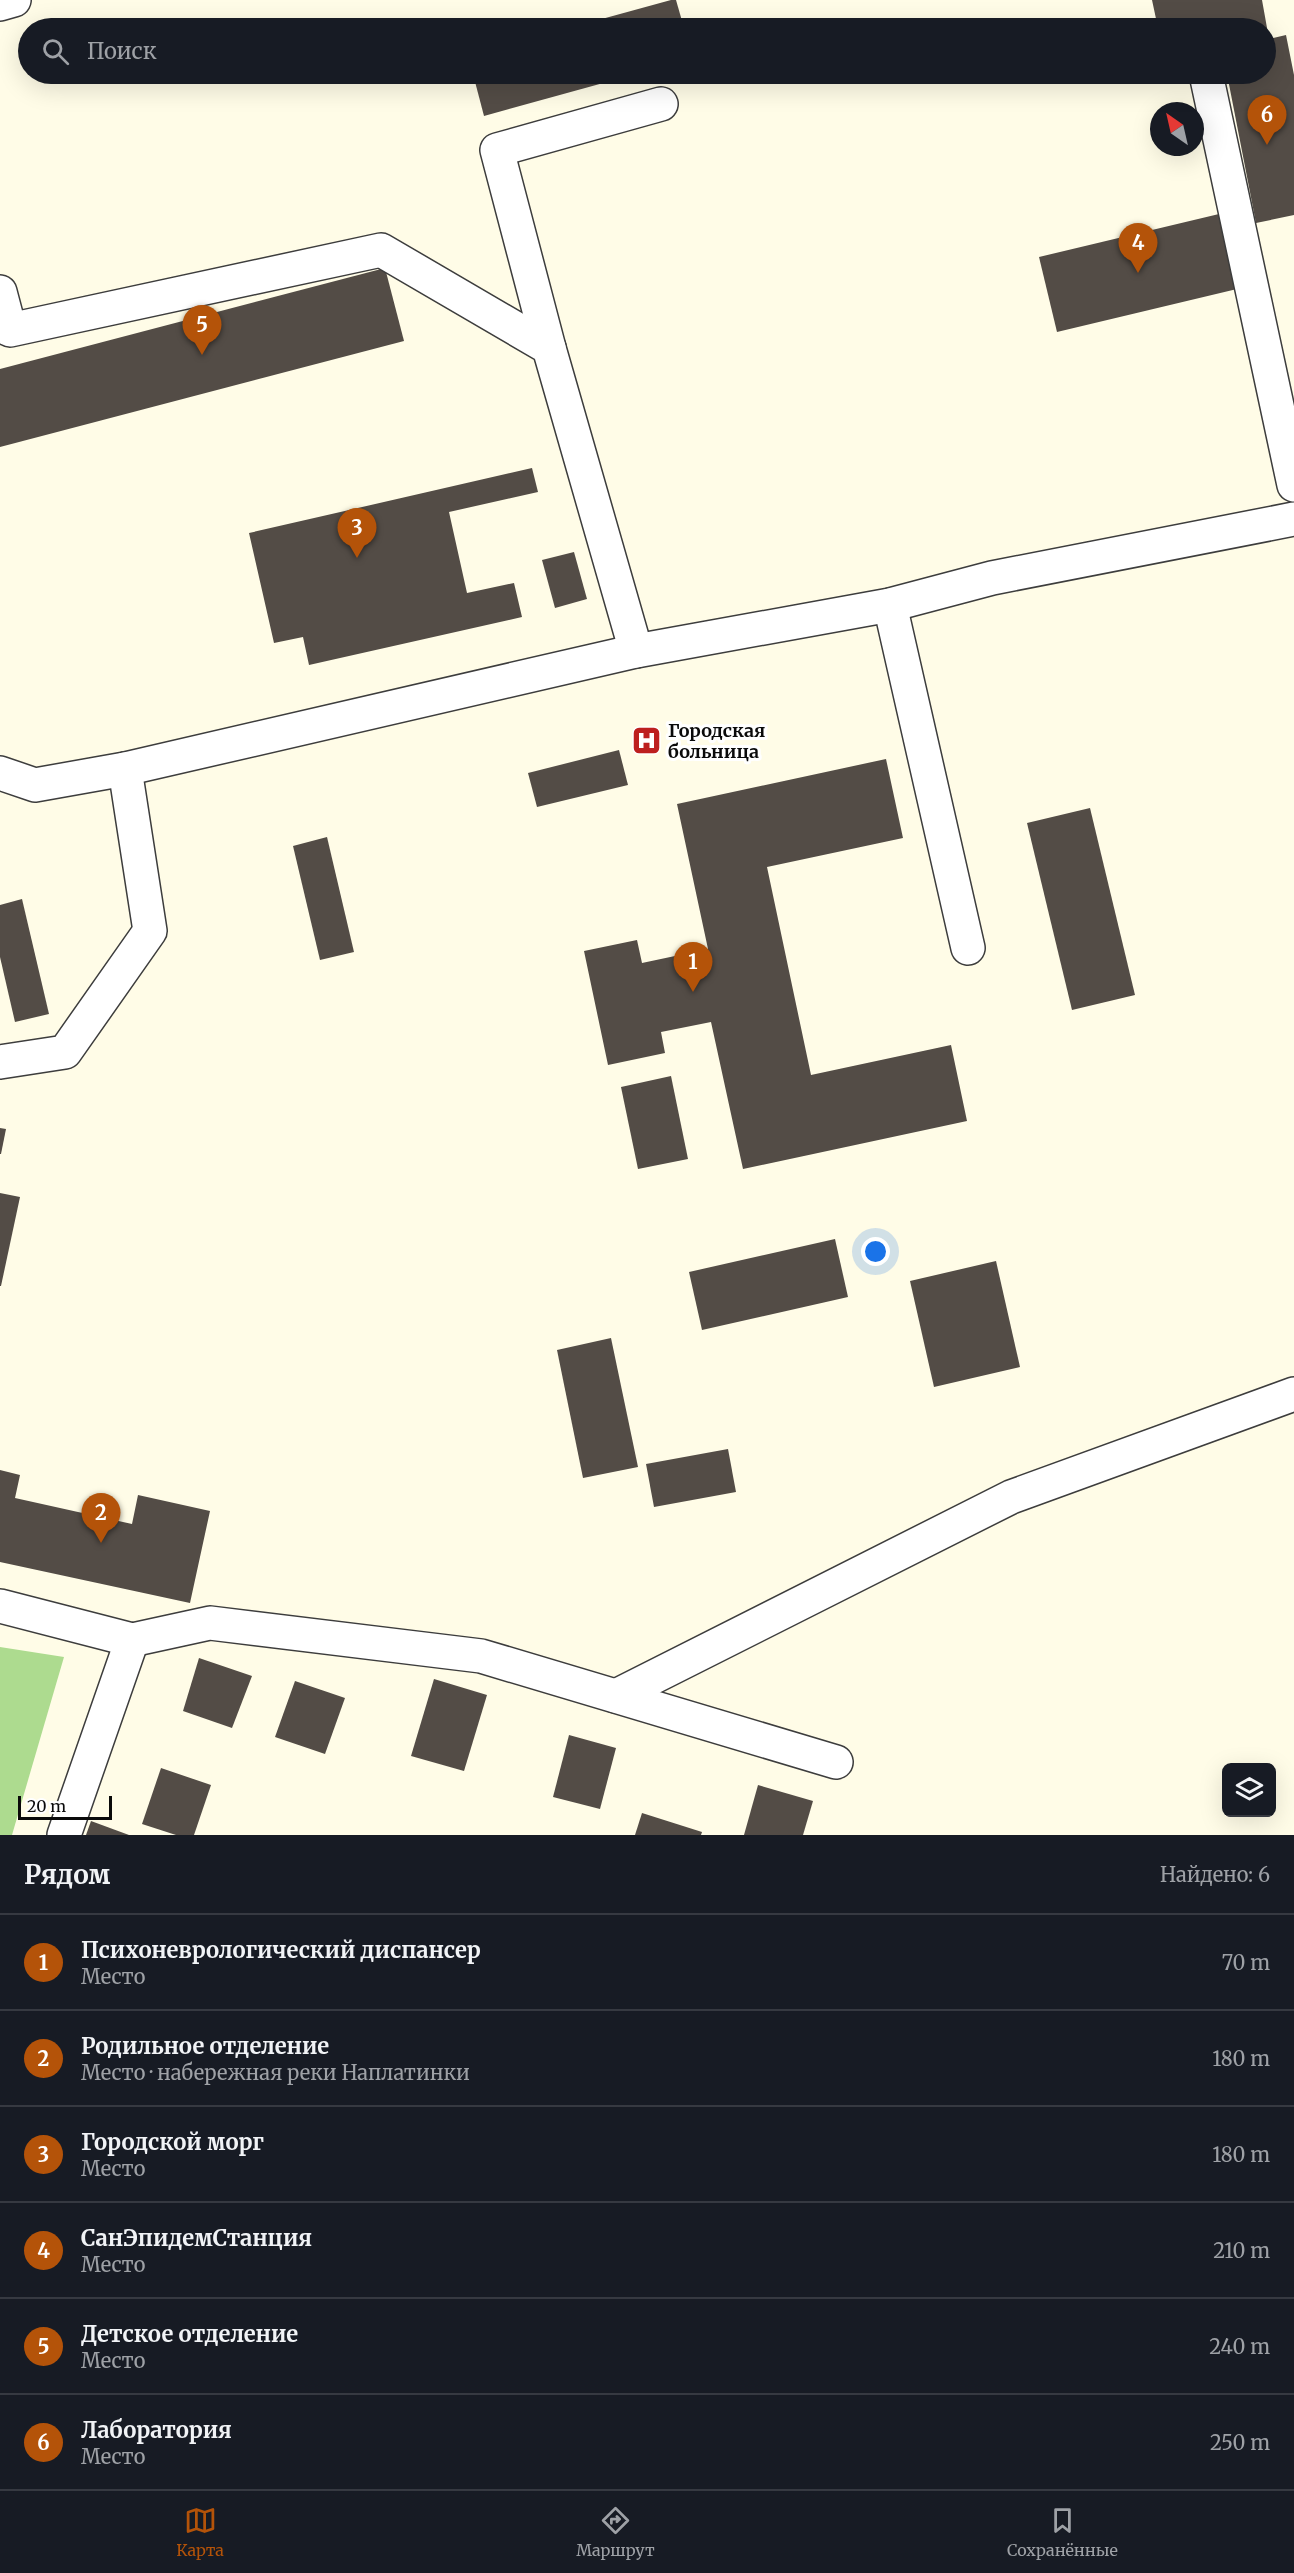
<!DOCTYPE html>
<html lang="ru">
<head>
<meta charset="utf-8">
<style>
	body { margin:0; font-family:Merriweather,serif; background:#20242c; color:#f1f3f6 }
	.controls { position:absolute; right:18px; bottom:18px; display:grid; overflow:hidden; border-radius:9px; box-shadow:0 6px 24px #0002 }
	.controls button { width:54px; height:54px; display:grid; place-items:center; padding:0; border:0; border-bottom:2px solid #363941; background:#171b24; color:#f1f3f6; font:30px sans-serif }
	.compass { position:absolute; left:1150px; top:102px; width:54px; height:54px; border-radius:50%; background:#171b24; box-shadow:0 6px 24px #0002; rotate:326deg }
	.scale { position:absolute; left:18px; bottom:15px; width:94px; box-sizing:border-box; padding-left:6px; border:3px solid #0a0a0a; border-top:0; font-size:16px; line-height:21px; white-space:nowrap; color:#0a0a0a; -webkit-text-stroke:4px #fff; paint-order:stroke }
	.you { position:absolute; left:876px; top:1252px; width:21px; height:21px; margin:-15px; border:4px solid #fff; border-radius:50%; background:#1a73e8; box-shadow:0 0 0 9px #1a73e833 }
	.badge { display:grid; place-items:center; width:39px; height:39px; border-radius:50%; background:#b45309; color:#fff; font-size:20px; font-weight:700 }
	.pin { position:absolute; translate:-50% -50px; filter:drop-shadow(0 2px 3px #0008) }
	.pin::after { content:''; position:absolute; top:32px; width:21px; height:18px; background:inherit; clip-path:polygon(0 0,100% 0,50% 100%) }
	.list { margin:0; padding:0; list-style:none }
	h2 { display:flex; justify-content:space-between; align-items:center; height:78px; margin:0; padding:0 24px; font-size:26px }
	h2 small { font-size:20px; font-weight:400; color:#9ea1a6 }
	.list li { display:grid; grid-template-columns:39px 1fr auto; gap:18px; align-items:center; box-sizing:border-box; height:96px; padding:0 24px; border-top:2px solid #363941 }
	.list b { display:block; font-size:22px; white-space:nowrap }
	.list p { margin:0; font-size:20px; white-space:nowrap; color:#9ea1a6 }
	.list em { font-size:20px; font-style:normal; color:#9ea1a6 }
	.icon { flex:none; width:33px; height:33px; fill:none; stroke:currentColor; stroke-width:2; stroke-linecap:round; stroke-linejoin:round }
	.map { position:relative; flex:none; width:1294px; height:1835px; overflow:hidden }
	.search { position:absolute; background:#171b24; box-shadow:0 6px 24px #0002; left:18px; right:18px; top:18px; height:66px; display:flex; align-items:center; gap:15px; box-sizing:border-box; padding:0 21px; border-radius:33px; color:#9ea1a6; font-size:22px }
	.sheet { height:654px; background:#171b24 }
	nav { display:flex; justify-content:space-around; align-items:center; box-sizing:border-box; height:84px; border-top:2px solid #363941; background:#171b24; font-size:16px; color:#9ea1a6 }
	nav a { display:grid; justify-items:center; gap:3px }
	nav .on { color:#b45309 }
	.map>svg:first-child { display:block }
</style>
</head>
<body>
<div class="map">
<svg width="1294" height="1835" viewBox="0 0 1294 1835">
	<rect width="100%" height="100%" fill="#fffce7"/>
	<path fill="#addb8f" d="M0 1647 64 1657 12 1835H0Z"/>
	<g fill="#534c46">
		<path d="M671 0H676L684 28H569Z"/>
		<path d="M1152 0H1262L1269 39 1286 35 1294 75V215L1256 223 1227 74H1266V28H1158Z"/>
		<path d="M473 74H636L484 116Z"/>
		<path d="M1219 214 1237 289 1057 332 1039 257Z"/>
		<path d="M385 268 404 341 0 447V369Z"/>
		<path d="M532 468 538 492 449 512 467 593 514 583 522 617 309 665 303 637 274 643 249 533Z"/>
		<path d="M574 552 587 599 555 608 542 560Z"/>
		<path d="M619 750 628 785 537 807 528 773Z"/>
		<path d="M886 759 903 838 767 867 811 1075 951 1045 967 1121 743 1169 711 1022 661 1032 665 1053 608 1065 584 951 637 940 642 963 708 949 677 804Z"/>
		<path d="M1090 808 1135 995 1072 1010 1027 823Z"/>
		<path d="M327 837 354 952 320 960 293 846Z"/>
		<path d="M22 899 49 1014 15 1022 0 957V905Z"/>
		<path d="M671 1076 688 1159 638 1169 621 1087Z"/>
		<path d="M0 1128 6 1129 1 1154H0Z"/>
		<path d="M0 1193 20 1197 1 1286H0Z"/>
		<path d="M835 1239 848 1297 702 1330 689 1272Z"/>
		<path d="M996 1261 1020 1367 934 1387 910 1281Z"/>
		<path d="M611 1338 638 1467 583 1478 557 1350Z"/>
		<path d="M728 1449 736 1492 654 1507 646 1464Z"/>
		<path d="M0 1470 20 1475 15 1498 132 1524 138 1495 210 1511 190 1603 0 1562Z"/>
		<path d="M199 1658 252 1676 232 1728 183 1711Z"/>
		<path d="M434 1679 487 1695 464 1771 411 1756Z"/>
		<path d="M295 1681 345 1698 325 1754 275 1737Z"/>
		<path d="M569 1735 616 1748 600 1809 553 1797Z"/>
		<path d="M161 1768 211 1785 194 1835H176L142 1824Z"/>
		<path d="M758 1785 813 1801 803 1835H744Z"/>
		<path d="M642 1813 702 1832 701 1835H635Z"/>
		<path d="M91 1821 129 1835H86Z"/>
	</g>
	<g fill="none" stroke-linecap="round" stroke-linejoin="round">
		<defs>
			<g id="minor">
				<path d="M0 4 14 0"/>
				<path d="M1206 74 1294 485"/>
				<path d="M0 292 10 330 381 250 549 348 636 651"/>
				<path d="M549 348 497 150 661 104"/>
				<path d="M890 605 968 948"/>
				<path d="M0 773 35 785 125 769 636 651 890 605 992 578 1294 519"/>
				<path d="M0 1062 65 1052 150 931 125 769"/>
				<path d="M0 1606 132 1640 210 1623 481 1656 836 1762"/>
				<path d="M616 1696 1011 1497 1294 1394"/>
				<path d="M64 1835 132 1640"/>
			</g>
		</defs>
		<use href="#minor" stroke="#3d3d3d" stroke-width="36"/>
		<use href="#minor" stroke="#fff" stroke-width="33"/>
	</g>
	<defs>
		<symbol id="hospital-square" viewBox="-11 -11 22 22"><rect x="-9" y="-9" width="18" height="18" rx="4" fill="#bd1f1f" stroke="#fff"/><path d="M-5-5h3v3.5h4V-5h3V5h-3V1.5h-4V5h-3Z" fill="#fff"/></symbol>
	</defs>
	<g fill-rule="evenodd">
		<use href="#hospital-square" x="630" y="724" width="33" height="33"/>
	</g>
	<g text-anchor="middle" stroke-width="6" stroke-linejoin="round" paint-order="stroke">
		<g font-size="18" font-weight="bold" fill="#0a0a0a" stroke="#fff" text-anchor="start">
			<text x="668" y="737">Городская<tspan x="668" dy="21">больница</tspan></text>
		</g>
	</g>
</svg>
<div class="controls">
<button><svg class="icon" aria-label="layers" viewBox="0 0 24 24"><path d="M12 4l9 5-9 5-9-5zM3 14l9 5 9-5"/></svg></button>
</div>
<svg class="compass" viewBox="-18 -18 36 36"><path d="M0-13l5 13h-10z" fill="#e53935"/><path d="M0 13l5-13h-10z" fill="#9ea1a6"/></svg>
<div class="scale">20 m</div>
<div class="you"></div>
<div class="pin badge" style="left:693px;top:992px">1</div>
<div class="pin badge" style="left:101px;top:1543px">2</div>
<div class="pin badge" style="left:357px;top:558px">3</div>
<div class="pin badge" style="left:1138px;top:273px">4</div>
<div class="pin badge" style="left:202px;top:355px">5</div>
<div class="pin badge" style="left:1267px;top:145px">6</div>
<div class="search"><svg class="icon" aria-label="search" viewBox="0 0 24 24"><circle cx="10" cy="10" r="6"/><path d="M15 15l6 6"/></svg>Поиск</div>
</div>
<section class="sheet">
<h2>Рядом<small>Найдено: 6</small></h2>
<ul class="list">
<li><span class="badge">1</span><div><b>Психоневрологический диспансер</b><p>Место</p></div><em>70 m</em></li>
<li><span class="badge">2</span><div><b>Родильное отделение</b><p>Место · набережная реки Наплатинки</p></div><em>180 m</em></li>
<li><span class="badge">3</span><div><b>Городской морг</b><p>Место</p></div><em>180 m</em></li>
<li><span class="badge">4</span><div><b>СанЭпидемСтанция</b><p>Место</p></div><em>210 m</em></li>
<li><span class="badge">5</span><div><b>Детское отделение</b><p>Место</p></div><em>240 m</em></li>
<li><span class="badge">6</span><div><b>Лаборатория</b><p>Место</p></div><em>250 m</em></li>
</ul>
</section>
<nav>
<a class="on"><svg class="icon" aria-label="map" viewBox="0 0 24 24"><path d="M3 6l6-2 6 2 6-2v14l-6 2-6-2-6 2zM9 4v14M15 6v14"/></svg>Карта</a>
<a><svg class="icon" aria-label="directions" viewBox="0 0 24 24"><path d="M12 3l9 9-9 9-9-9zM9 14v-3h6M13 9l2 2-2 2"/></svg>Маршрут</a>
<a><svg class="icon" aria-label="saved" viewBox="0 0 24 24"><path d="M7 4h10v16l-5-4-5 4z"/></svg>Сохранённые</a>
</nav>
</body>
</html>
